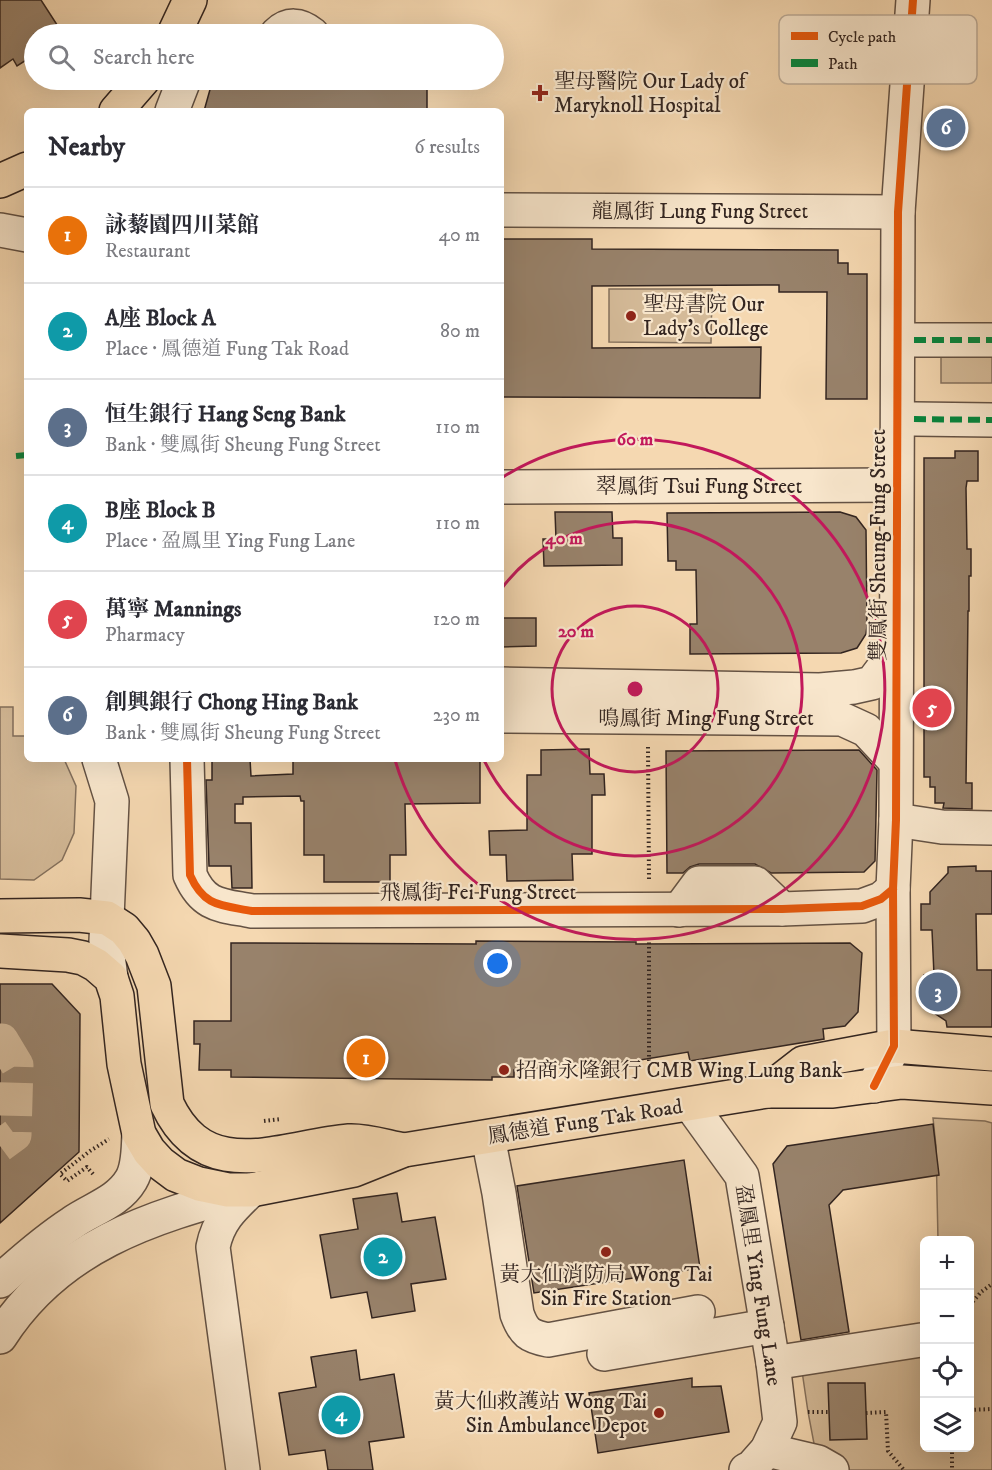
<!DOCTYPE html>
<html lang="en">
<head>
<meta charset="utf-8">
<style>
	body { margin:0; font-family:"IM FELL DW Pica","Noto Serif TC",serif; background:#f7f7f7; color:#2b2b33 }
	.controls { position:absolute; right:18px; bottom:18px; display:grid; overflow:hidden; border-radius:9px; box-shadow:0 6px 24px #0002 }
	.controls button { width:54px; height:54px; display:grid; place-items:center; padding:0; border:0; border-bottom:2px solid #e1e1e2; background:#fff; color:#2b2b33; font:30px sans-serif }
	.you { position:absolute; left:498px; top:964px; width:21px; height:21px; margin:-15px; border:4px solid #fff; border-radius:50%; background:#1a73e8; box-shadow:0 0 0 9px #1a73e833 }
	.badge { display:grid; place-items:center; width:39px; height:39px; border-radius:50%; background:#d93025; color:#fff; font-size:20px; font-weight:700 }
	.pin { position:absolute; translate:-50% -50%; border:3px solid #fff; box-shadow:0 2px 6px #0006 }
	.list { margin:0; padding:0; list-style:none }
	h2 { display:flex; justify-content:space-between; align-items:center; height:78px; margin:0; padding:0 24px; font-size:26px }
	h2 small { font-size:20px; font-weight:400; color:#7c7c81 }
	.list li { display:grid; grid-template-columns:39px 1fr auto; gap:18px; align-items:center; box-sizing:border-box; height:96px; padding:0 24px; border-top:2px solid #e1e1e2 }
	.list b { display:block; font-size:22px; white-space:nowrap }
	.list p { margin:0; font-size:20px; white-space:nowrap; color:#7c7c81 }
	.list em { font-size:20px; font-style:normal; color:#7c7c81 }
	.icon { flex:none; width:33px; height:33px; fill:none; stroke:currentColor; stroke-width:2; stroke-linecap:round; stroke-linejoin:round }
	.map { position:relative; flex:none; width:992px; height:1470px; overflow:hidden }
	.search { position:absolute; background:#fff; box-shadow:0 6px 24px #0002; left:24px; top:24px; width:480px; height:66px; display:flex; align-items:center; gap:15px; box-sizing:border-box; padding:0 21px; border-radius:33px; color:#7c7c81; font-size:22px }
	.panel { position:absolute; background:#fff; box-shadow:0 6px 24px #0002; left:24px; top:108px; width:480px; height:654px; border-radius:9px }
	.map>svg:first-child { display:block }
</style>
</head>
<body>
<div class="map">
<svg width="992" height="1470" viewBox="0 0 992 1470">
	<rect width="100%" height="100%" fill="#f5d8b1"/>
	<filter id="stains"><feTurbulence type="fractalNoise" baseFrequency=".00333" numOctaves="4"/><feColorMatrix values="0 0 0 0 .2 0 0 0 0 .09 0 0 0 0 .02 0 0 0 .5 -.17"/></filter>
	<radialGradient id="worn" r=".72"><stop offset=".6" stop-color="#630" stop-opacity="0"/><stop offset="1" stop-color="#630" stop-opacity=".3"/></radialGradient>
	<g fill="#d4ba98" stroke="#84705c" stroke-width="1.5">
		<path d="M609 289H712L711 343 609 342Z"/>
		<path d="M941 353 992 354V383H941Z"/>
		<path d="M0 707H13V736H27V759H64L76 786 74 833 62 860 34 880 0 879Z"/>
		<path d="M933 1118 985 1121 992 1123V1470H819L808 1412 802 1371 924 1354V1448H970V1240H938L936 1146Z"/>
	</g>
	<g fill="#98826b" stroke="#332520" stroke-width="1.5">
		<path d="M0 0H41L63 34H34V55L17 66 13 59 0 68Z"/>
		<path d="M427 85V111H204L211 86Z"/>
		<path d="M501 239H592V249L838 250V263H848V274H867V399H826L827 292H779V285L592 286V348L761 347 760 398 501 397Z"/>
		<path d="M955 451H978V481H967L966 488 967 549H971V576H969V611H968L966 783H972V809L943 808 944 803H935V787H930V777H924V458H955Z"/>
		<path d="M555 512H612L613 538H622V565L544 566 543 539H556Z"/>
		<path d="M840 512 856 517 866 530 867 626 866 634 857 648 841 653 690 654V624H697L696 570H676V561H668L667 513Z"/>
		<path d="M501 618H536V646L501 647Z"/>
		<path d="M589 749 590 774H604L605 795H592V854H572L573 880 507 881 506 855H490L489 831 527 830V775H541V750Z"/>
		<path d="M859 750 877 770 875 861 864 872 771 873 755 864H699L690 867 683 873H667L666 751Z"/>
		<path d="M212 759H250L251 776 293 774V759H480V803L405 804 406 855H390V882H324V855H304V801H301L300 796 243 797V804H235V823H251L252 888H232L231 866H209L206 780H212Z"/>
		<path d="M976 866V871H992V914H976L977 970H992V1027H947L946 1021 924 1006V975H934L932 930H921V904H930V892L948 873V867Z"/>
		<path d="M476 941 636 942V944L850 943 862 953 858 1012 845 1026 823 1029 824 1039 690 1061 688 1052 628 1062H601V1067H548L514 1070V1077H492V1080L231 1077V1070H199L200 1044H194V1021H231V943L476 944Z"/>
		<path d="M0 984H52L80 1014 79 1152 0 1223Z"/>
		<path d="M933 1124 939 1175 843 1190 829 1205 849 1332 801 1340 773 1164 787 1146Z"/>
		<path d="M684 1160 700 1268 534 1293 517 1186Z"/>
		<path d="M397 1193 402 1222 435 1217 446 1279 411 1284 415 1311 372 1318 367 1292 331 1298 320 1235 358 1229 353 1199Z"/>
		<path d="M356 1350 360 1380 394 1374 404 1437 369 1442 373 1470H328L325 1450 289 1455 279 1393 316 1387 311 1357Z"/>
		<path d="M692 1378V1387L721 1386 729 1432 598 1453 589 1393Z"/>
		<path d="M828 1383H865L867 1439 830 1440Z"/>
	</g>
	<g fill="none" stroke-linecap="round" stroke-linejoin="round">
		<path stroke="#ceb494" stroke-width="33" stroke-dasharray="33 16" stroke-linecap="butt" d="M0 1040H2L17 1065 15 1135 0 1146"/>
		<defs>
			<g id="minor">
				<path d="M277 34C288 23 300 24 312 34"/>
				<path d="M172 111 184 80"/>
				<path d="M501 210 898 212"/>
				<path d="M0 230 27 235"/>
				<path d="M914 340H992"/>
				<path d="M914 419 992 420"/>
				<path d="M501 487 896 485"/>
				<path d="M501 684 820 690 854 687 872 683 896 651"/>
				<path d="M501 716 842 719 866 730 895 761"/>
				<path d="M99 759 112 801 106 941 111 978"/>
				<path d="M187 759 190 875C204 907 221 905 252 911L782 909 862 906 881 899 893 889"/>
				<path d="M896 820 942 827 992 828"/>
				<path d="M679 910 699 883H755L782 909"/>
				<path d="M874 1086 894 1046 893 889 896 820 898 212 913 0"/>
				<path d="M690 1104 742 1176 773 1363 780 1422 767 1450 752 1467 746 1470"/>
				<path d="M488 1137 499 1193 517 1314C524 1333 529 1336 548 1340L698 1312"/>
				<path d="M0 1281C23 1260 46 1240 72 1223 92 1209 118 1202 131 1180 139 1167 138 1149 139 1134"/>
				<path d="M0 1337C58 1246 150 1217 249 1191"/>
				<path d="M604 1354 767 1326"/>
				<path d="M773 1363 921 1340"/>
				<path d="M767 1450 818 1462 832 1470"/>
				<path d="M243 1470 213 1247C218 1221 232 1208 251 1190"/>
			</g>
			<g id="major">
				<path d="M174 34 190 0"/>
				<path d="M116 111 143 80"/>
				<path d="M0 181 27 169"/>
				<path d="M0 916 79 915 107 918 124 929 134 941 142 955 154 986 167 1104C206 1187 281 1147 349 1141 366 1140 387 1147 404 1150"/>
				<path d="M0 951 68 955 83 958 96 965 111 978 117 996 124 1064 139 1134 149 1151 160 1163 176 1175 199 1184 228 1190H251L354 1170 404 1150 767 1091H833L902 1082 992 1088"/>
				<path d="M767 1091 803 1063 894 1046 992 1054"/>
			</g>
		</defs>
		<use href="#minor" stroke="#645244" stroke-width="36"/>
		<use href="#major" stroke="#332520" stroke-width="36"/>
		<g stroke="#332520" stroke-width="4" stroke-dasharray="1.5 3" stroke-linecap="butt">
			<path d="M648 747 649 880"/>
			<path d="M649 938V1074"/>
			<path d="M264 1121 281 1119"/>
			<path d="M93 1174 87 1167 67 1181 60 1174 90 1151 109 1139"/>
			<path d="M970 1305 981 1292 992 1284"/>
			<path d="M970 1410 992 1409"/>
			<path d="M808 1412H829"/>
			<path d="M866 1413 886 1412 888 1451 904 1470"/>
			<path d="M952 1448V1470"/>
		</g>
		<use href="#minor" stroke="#f8e6cc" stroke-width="33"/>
		<use href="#major" stroke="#f5d8b1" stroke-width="33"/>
		<g stroke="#00873e" stroke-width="6" stroke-dasharray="12 6" stroke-linecap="butt">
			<path d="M914 340H992"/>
			<path d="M914 419 992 420"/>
			<path d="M16 456 27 455"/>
			<path d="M26 588H27"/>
		</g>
		<defs>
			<g id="cycleway">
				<path d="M187 759 190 875C204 907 221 905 252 911L782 909 862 906 881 899 893 889"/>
				<path d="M874 1086 894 1046 893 889 896 820 898 212 913 0"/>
			</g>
		</defs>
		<use href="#cycleway" stroke="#f8e6cc" stroke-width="11"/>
		<use href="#cycleway" stroke="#e8590c" stroke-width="8"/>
	</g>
	<g fill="none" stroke="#c2185b" stroke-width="3">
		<circle cx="635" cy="689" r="83"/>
		<path d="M502 588A167 167 0 1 1 484 760"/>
		<path d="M503 477A250 250 0 1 1 395 760"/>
	</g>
	<g fill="#8f2418" stroke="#f8e6cc" stroke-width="2">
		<path d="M537 84h6v6h6v6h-6v6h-6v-6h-6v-6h6z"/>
		<circle cx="631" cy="316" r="6"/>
		<circle cx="504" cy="1070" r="6"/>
		<circle cx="606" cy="1252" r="6"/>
		<circle cx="659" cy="1413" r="6"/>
	</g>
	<g text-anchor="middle" stroke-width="4.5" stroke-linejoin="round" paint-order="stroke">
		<g font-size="21" fill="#332520" stroke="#f8e6cc" text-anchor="start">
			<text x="554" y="88">聖母醫院 Our Lady of<tspan x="554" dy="24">Maryknoll Hospital</tspan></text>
			<text x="643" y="311">聖母書院 Our<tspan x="643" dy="24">Lady's College</tspan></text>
			<text x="516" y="1077">招商永隆銀行 CMB Wing Lung Bank</text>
			<text x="606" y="1281" text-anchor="middle">黃大仙消防局 Wong Tai<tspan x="606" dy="24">Sin Fire Station</tspan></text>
			<text x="647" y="1408" text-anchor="end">黃大仙救護站 Wong Tai<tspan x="647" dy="24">Sin Ambulance Depot</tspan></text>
		</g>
		<g font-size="21" fill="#332520" stroke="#f8e6cc">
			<text x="700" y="218">龍鳳街 Lung Fung Street</text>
			<text x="699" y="493">翠鳳街 Tsui Fung Street</text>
			<text transform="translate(878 545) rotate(-90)" y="7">雙鳳街 Sheung Fung Street</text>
			<text x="706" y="725">鳴鳳街 Ming Fung Street</text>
			<text x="478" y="899">飛鳳街 Fei Fung Street</text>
			<text transform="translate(585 1121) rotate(-9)" y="7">鳳德道 Fung Tak Road</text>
			<text transform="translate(759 1285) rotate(81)" y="7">盈鳳里 Ying Fung Lane</text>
		</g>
	</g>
	<rect x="779" y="15" width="198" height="69" rx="9" fill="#f8e6cc" stroke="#bdac98" stroke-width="1.5"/>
	<rect x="791" y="32" width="27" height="8" fill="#e8590c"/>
	<rect x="791" y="59" width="27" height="8" fill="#00873e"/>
	<g font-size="16" fill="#332520">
		<text x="828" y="42">Cycle path</text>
		<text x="828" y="69">Path</text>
	</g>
	<circle cx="635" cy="689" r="9" fill="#c2185b" stroke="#f8e6cc" stroke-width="3"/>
	<g font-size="18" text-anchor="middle" font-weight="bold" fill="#c2185b" stroke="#f8e6cc" stroke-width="4.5" stroke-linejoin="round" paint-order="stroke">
		<text x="635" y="445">60 m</text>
		<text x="564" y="544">40 m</text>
		<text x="576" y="637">20 m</text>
	</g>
	<rect width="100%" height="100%" filter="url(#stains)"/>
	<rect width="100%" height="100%" fill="url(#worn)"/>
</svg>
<div class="controls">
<button>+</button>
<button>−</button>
<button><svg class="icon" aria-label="locate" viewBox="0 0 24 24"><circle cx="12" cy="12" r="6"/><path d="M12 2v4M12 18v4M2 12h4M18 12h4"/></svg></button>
<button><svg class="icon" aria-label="layers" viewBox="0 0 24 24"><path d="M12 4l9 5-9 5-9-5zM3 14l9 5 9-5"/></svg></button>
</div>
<div class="you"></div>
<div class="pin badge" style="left:366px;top:1058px;background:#e8710a">1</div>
<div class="pin badge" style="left:383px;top:1257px;background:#0f9aa8">2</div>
<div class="pin badge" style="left:938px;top:992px;background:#5c6f8a">3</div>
<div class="pin badge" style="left:341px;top:1415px;background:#0f9aa8">4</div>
<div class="pin badge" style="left:932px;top:708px;background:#e0444e">5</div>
<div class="pin badge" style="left:946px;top:128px;background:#5c6f8a">6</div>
<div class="search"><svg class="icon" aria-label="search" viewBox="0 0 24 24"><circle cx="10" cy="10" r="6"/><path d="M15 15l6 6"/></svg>Search here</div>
<section class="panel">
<h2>Nearby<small>6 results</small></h2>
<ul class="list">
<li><span class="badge" style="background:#e8710a">1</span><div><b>詠藜園四川菜館</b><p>Restaurant</p></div><em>40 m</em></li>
<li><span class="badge" style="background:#0f9aa8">2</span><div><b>A座 Block A</b><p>Place · 鳳德道 Fung Tak Road</p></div><em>80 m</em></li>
<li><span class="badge" style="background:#5c6f8a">3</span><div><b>恒生銀行 Hang Seng Bank</b><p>Bank · 雙鳳街 Sheung Fung Street</p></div><em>110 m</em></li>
<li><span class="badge" style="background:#0f9aa8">4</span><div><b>B座 Block B</b><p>Place · 盈鳳里 Ying Fung Lane</p></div><em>110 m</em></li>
<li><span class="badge" style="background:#e0444e">5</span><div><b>萬寧 Mannings</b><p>Pharmacy</p></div><em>120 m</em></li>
<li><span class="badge" style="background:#5c6f8a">6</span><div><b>創興銀行 Chong Hing Bank</b><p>Bank · 雙鳳街 Sheung Fung Street</p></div><em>230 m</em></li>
</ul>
</section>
</div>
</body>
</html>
